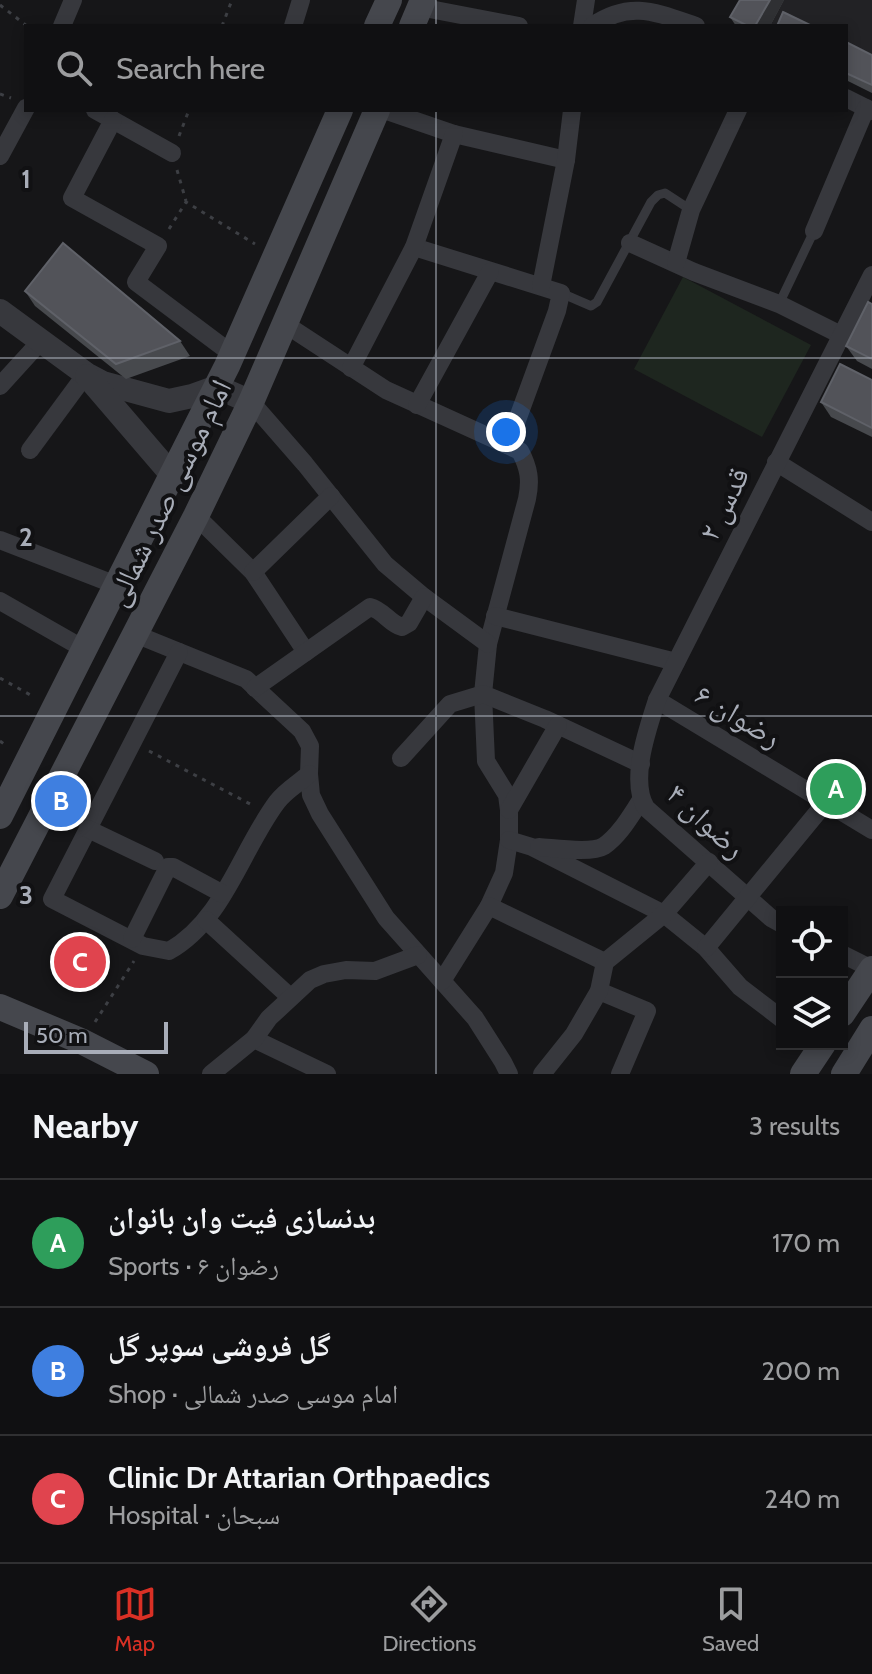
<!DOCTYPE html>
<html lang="en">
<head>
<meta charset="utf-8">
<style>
	body { margin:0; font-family:Cabin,"Noto Naskh Arabic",sans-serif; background:#19191b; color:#f1f3f6 }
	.controls { position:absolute; right:24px; bottom:24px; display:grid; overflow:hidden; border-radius:0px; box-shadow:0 4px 12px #0003 }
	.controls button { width:72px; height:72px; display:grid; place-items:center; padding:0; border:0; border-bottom:2px solid #303032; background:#101012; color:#f1f3f6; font:40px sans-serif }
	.scale { position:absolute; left:24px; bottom:20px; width:144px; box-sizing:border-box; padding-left:8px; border:4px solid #a8adb8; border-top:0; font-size:22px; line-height:28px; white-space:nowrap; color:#a8adb8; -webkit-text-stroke:6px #111113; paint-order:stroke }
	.you { position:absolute; left:506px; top:432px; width:28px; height:28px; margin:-20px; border:6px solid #fff; border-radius:50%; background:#1a73e8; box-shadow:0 0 0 12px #1a73e833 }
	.badge { display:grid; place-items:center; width:52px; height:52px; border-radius:50%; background:#d93025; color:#fff; font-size:26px; font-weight:700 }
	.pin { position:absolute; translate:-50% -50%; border:4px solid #fff; box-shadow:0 2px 8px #0006 }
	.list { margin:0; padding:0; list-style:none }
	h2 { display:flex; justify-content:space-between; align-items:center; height:104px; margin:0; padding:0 32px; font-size:34px }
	h2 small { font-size:26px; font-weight:400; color:#9c9d9f }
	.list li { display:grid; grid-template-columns:52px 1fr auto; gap:24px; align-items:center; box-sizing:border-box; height:128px; padding:0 32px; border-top:2px solid #303032 }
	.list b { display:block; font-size:30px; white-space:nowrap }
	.list p { margin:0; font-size:26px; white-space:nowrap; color:#9c9d9f }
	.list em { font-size:26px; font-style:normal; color:#9c9d9f }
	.icon { flex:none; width:44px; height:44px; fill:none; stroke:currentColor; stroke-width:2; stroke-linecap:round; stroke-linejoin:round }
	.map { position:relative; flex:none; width:872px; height:1074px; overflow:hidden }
	.search { position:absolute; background:#101012; box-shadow:0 4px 12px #0003; left:24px; right:24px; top:24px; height:88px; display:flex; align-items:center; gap:20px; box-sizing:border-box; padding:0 28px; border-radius:0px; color:#9c9d9f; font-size:30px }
	.sheet { height:488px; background:#101012 }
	nav { display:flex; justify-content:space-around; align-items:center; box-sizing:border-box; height:112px; border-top:2px solid #303032; background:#101012; font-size:22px; color:#9c9d9f }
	nav a { display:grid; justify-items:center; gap:4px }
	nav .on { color:#d93025 }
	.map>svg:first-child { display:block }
</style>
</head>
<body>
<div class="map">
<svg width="872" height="1074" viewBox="0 0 872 1074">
	<rect width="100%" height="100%" fill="#161618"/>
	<path fill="#222225" d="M754 0H872V93L846 80V26H740Z"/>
	<path fill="#1e261f" d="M683 277 811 345 762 437 634 369Z"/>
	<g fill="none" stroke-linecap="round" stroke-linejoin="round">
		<g stroke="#3d3f44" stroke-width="3" stroke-dasharray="4 6" stroke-linecap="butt">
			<path d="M0 5 27 26"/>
			<path d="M222 26 232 0"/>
			<path d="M0 94 11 98"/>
			<path d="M179 136 189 110"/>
			<path d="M177 170 186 201"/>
			<path d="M169 229 186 202 255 244"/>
			<path d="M0 678 34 697"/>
			<path d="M0 741 8 747"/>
			<path d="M149 751 252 805"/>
			<path d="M95 1022 134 961"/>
		</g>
		<g stroke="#37383d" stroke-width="9">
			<path d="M561 293 591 306 597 302 651 202 658 195 665 193 691 210"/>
			<path d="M779 304 814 231"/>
		</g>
		<g stroke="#37383d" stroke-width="18">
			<path d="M419 7 519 26"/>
			<path d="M62 26 73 0"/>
			<path d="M293 26 301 0"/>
			<path d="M582 26 586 0"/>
			<path d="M592 26C630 0 655 12 696 26"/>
			<path d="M846 98 872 111"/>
			<path d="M95 110 172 153"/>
			<path d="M384 110 454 134 566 160"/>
			<path d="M113 120 72 198 158 246 136 282 232 354"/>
			<path d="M0 156 26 108"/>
			<path d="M814 231 866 108"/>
			<path d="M630 243 694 272 779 304 841 335"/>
			<path d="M414 247 561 293 557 311 508 445"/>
			<path d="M676 263 691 210 738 110"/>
			<path d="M541 286 566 160 572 110"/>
			<path d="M285 324 386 390 520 451C529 468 531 480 527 499L488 644 483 694 486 761 507 795 509 810V840L504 873 489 906"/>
			<path d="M351 368 414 247 454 134"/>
			<path d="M0 386 40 342"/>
			<path d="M251 402 305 464 385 564 424 597 488 644"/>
			<path d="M417 405 490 272"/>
			<path d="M30 450 86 374"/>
			<path d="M776 462 872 522"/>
			<path d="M196 516 253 572 306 652"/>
			<path d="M0 540 116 585"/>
			<path d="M253 572 331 496"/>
			<path d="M0 601 84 649"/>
			<path d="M495 616 676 662"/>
			<path d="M135 634 246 679 302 731 310 746 309 774 311 795 320 814 386 918 475 1018 503 1062 509 1074"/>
			<path d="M179 652 52 899 143 946 169 951C224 920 241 850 277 802 285 791 299 783 309 774"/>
			<path d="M255 688 370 607C383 610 390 624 402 627L409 623 424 597"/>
			<path d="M657 700 872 830"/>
			<path d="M401 758 450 704 483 694 545 719 641 764"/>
			<path d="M509 810 558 725"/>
			<path d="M88 829 155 861"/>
			<path d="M509 840 532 847 664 914 706 948 740 987 782 1019"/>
			<path d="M539 847C555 848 591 854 604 846 620 835 631 815 641 800"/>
			<path d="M206 920 290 997"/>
			<path d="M782 924 771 918 646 808C629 780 648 728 657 700L872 275"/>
			<path d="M132 939 168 867H173L223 894"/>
			<path d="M706 948 826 802"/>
			<path d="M842 954 872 969"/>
			<path d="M442 981 489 906 605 962"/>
			<path d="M599 991 647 1011 620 1074"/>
			<path d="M254 1039 327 1074"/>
			<path d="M211 1074 254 1039 269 1018 310 980 324 974 346 970 375 971 418 955"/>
			<path d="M542 1074 574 1034 599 991 605 962 664 914 709 862"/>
		</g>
		<g stroke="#37383d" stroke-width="24">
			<path d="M0 311 86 374 103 383 169 401 192 396 217 387 251 402"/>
			<path d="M87 376 172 475"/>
		</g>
		<g stroke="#45474d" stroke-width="26">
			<path d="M377 26 389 0"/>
			<path d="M412 26 423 0"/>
			<path d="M0 816 227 366 340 110"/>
			<path d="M0 896 196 516 251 402 377 110"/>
			<path d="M0 1007 83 1042 146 1074"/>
			<path d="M842 1014 872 969"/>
			<path d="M803 1074 823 1044"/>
			<path d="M844 1074 872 1029"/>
		</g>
	</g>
	<g fill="#47494d">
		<path d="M740 0H784L770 26H736L730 17Z"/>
		<path d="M846 42 872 55V93L846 80Z"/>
		<path d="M25 291 180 341 190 356 126 379 35 306Z"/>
		<path d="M872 304V369L857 361 846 346Z"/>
		<path d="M872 380V437L831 417 821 402Z"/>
	</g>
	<path fill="#2f3033" d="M770 0H784L770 26H755Z"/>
	<g fill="#525359" stroke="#5f6168" stroke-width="2">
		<path d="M740 0H770L755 26H748L730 17Z"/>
		<path d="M783 12 812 26H777Z"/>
		<path d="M846 42 872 55V85L846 73Z"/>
		<path d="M63 243 180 341 116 364 25 291Z"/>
		<path d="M868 302 872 304V359L846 346Z"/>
		<path d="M840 364 872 380V428L821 402Z"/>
	</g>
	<path fill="none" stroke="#a8adb8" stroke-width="2" stroke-opacity="0.55" d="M436 0V26M436 110V1074M0 358H872M0 716H872"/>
	<g text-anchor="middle" stroke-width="8" stroke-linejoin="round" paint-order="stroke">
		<g font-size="30" fill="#a8adb8" stroke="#111113">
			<text transform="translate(169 493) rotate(-64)" y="10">امام موسی صدر شمالی</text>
			<text transform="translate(724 504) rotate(-64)" y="10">قدس ۲</text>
			<text transform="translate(738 716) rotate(31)" y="10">رضوان ۶</text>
			<text transform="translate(706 821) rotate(43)" y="10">رضوان ۴</text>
		</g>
	</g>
	<g font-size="26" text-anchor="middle" font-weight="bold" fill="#a8adb8" stroke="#111113" stroke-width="8" stroke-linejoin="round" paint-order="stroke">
		<text x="26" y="188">1</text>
		<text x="26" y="546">2</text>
		<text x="26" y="904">3</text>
	</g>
</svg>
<div class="controls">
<button><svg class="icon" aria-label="locate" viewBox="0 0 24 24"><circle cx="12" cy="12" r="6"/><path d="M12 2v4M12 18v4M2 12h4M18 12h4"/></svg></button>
<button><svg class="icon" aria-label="layers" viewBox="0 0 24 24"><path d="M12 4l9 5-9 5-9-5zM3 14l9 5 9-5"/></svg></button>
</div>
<div class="scale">50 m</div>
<div class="you"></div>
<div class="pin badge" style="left:836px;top:789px;background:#2e9e5b">A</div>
<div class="pin badge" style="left:61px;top:801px;background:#3f7fe0">B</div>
<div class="pin badge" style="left:80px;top:962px;background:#e0444e">C</div>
<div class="search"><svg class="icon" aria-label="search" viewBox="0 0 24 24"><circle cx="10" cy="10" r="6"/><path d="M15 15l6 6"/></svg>Search here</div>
</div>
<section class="sheet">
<h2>Nearby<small>3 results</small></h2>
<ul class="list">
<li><span class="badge" style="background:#2e9e5b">A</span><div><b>بدنسازی فیت وان بانوان</b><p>Sports · رضوان ۶</p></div><em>170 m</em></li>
<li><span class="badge" style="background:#3f7fe0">B</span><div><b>گل فروشی سوپر گل</b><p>Shop · امام موسی صدر شمالی</p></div><em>200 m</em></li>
<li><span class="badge" style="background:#e0444e">C</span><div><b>Clinic Dr Attarian Orthpaedics</b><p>Hospital · سبحان</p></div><em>240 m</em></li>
</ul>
</section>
<nav>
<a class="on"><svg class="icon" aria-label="map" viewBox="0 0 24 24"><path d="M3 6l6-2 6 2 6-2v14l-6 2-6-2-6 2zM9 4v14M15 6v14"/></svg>Map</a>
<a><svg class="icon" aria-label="directions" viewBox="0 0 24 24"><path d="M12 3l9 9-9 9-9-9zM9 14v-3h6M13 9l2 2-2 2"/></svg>Directions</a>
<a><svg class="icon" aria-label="saved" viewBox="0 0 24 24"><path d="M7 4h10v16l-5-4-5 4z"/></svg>Saved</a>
</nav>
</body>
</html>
